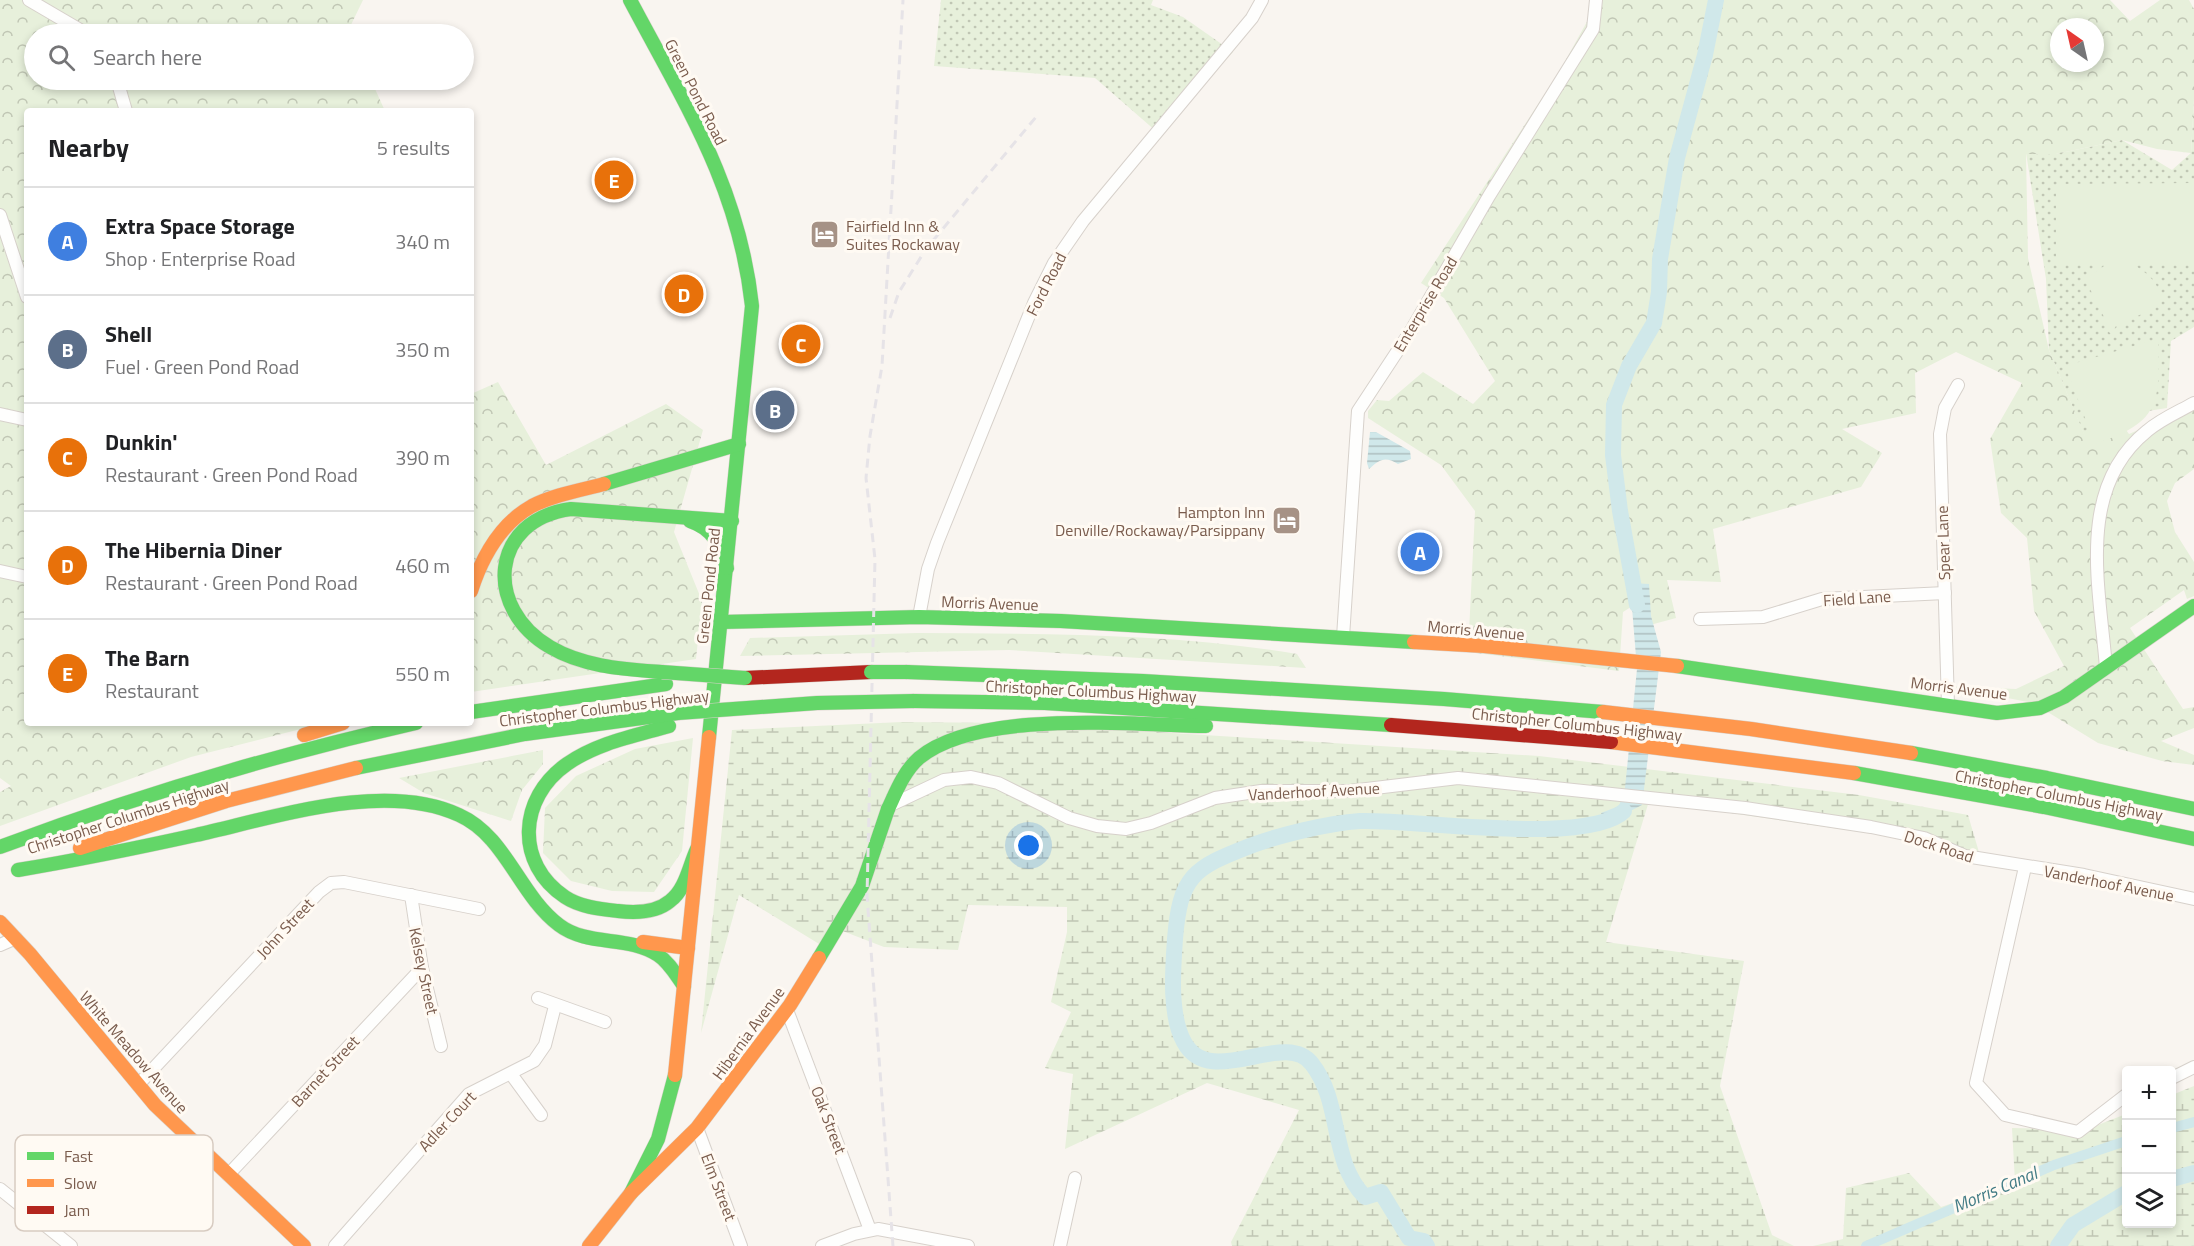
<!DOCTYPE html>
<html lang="en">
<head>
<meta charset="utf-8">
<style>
	body { margin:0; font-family:"Titillium Web",sans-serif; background:#f2f2f2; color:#202124 }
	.controls { position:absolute; right:18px; bottom:18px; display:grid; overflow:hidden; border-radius:6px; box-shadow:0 3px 9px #0003 }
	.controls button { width:54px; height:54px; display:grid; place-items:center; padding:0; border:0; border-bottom:2px solid #e0e0e0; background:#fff; color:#202124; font:30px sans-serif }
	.compass { position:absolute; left:2050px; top:18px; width:54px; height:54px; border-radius:50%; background:#fff; box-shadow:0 3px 9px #0003; rotate:326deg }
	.you { position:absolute; left:1029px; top:846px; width:21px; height:21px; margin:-15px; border:4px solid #fff; border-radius:50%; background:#1a73e8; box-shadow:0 0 0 9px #1a73e833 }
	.badge { display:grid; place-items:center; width:39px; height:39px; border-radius:50%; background:#5c5450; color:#fff; font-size:20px; font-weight:700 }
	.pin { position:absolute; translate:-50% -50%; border:3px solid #fff; box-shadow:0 2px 6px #0006 }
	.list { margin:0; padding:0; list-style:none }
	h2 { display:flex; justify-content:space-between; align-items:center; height:78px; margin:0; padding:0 24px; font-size:26px }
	h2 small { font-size:20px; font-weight:400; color:#757577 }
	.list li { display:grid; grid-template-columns:39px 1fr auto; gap:18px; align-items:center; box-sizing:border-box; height:108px; padding:0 24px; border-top:2px solid #e0e0e0 }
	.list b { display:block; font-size:22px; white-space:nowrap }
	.list p { margin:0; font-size:20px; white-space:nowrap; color:#757577 }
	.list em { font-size:20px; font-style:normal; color:#757577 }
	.icon { flex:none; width:33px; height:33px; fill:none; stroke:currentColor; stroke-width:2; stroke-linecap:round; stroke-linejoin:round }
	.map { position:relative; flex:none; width:2194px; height:1246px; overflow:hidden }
	.search { position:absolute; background:#fff; box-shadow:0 3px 9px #0003; left:24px; top:24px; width:450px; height:66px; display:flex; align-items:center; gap:15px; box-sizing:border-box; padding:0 21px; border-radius:33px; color:#757577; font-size:22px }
	.panel { position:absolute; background:#fff; box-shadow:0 3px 9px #0003; left:24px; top:108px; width:450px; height:618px; border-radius:6px }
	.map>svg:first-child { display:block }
</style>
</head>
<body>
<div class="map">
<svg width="2194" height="1246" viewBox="0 0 2194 1246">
	<defs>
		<pattern id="grass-dots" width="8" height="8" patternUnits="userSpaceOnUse" patternTransform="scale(1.5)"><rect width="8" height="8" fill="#e7f0db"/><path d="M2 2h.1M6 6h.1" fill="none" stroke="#c0c6b4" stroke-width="1.8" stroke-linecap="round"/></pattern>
		<pattern id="forest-crowns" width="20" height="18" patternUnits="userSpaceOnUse" patternTransform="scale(1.5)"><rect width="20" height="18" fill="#e7f0db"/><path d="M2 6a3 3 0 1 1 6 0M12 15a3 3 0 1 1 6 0" fill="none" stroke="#c0c6b4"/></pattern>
		<pattern id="wetland-marsh" width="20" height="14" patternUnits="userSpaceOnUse" patternTransform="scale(1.5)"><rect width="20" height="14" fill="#e7f0db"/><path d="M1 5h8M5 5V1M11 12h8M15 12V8" fill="none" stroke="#c0c6b4"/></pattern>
		<pattern id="water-rules" width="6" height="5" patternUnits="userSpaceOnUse" patternTransform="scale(1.5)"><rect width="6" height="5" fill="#d0e8ea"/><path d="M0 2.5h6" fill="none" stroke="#aebfc0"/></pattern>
	</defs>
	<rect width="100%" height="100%" fill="#f9f5f0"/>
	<g fill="url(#grass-dots)">
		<path d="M941 0H1153L1151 5 1183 17 1233 52 1157 132 1095 78 934 66Z"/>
		<path d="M2194 99V327L2171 341 2167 408 2116 416 2085 437 2049 350 2046 279 2026 153 2056 154 2122 140 2172 170 2191 153Z"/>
	</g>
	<g fill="url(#forest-crowns)" fill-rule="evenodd">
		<path d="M0 0H363L349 29 351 34H34V80H371L385 111H27V723H324L191 757 0 826V792L11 786 0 778Z"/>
		<path d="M1599 0H2110L2130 21 2160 0H2189L2194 9V99L2191 153 2157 149 2122 140 2056 154H2026L2028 258 2049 350 2085 436 2116 416 2129 434 2194 406V469L2175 483 2167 501 2175 532 2194 562V596L2187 599 2184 590 2130 628 2183 709 2194 707V728L2161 741 2194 755V765L2162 761 2098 743 2033 703 1946 686 2016 689 2064 666 2034 611 2027 538 2001 513 1990 439 2022 383 1956 352 1915 373 1916 413 1842 429 1882 453 1861 487 1713 529 1721 582 1667 580 1676 618 1650 625 1642 600 1623 612 1619 671 1468 652 1475 511 1441 465 1368 418V411L1377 400 1389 401 1423 372 1473 404 1495 381 1444 298 1421 283 1558 74ZM2059 27H2095V63H2059Z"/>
		<path d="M498 382 546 465 666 404 703 430 674 532 702 601 696 659 471 692V394Z"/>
		<path d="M917 633C1043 634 1172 633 1297 654L1306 668 1009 650 740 656 750 638Z"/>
		<path d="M693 738 682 851 654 892 612 891 571 881 543 853 545 808 576 776 635 749Z"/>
		<path d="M543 750V764L522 790 511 821 424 793 399 778Z"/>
	</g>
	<g fill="url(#wetland-marsh)">
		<path d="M902 722 1013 723 1539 756 1859 795 1968 815 1981 859 1929 842 1649 801 1606 942 1744 961 1720 1086 1772 1235 1794 1246H1232L1231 1242 1299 1110 1207 1083 1065 1149 1073 1074 1045 1068 1071 1012 1051 1002 1067 932V907L968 905 958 950 884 947 840 930 829 950 739 895 701 1033 732 730Z"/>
		<path d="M2194 1086V1246H1813L1843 1239 1846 1188 1909 1173 1941 1207 2015 1182 2012 1128 2085 1130 2126 1114V1224H2172V1095Z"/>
	</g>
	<g fill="#e7f0db">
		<path d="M2194 183V264H2133C2148 274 2162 284 2161 305L2116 326 2111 334 2105 328 2107 323 2085 279 2107 264H2056V184Z"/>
		<path d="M2158 339C2160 403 2161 422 2095 444L2065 366Z"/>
	</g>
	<g fill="url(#water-rules)">
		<path d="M1370 432H1376L1410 451 1411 459 1398 464C1385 456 1380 459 1369 469L1367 463Z"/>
		<path d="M1630 583 1649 584 1651 616 1661 652 1642 805 1607 823 1601 813 1619 806 1625 788 1637 669Z"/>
	</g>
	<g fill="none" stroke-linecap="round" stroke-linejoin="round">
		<g stroke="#d0e8ea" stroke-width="10">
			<path d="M2172 1128 2194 1122"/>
			<path d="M1866 1246 2054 1165 2126 1141"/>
		</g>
		<g stroke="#d0e8ea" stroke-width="16">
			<path d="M1637 605 1620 511 1613 455 1614 405 1629 366 1654 323 1659 292 1660 259 1677 158 1705 55 1716 0"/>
			<path d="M2172 1179 2194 1173"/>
			<path d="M1427 1246 1424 1241 1409 1238 1381 1192 1365 1197C1329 1160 1343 1104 1312 1064 1285 1028 1210 1091 1184 1042 1169 1015 1173 968 1175 939 1180 876 1193 868 1250 846 1279 835 1329 823 1360 821 1414 819 1589 846 1624 811"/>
			<path d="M2058 1246 2073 1225 2126 1193"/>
		</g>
		<defs>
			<g id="street">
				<path d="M29 0 87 34"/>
				<path d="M117 80 126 111"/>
				<path d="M0 215 27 297"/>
				<path d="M0 414 27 420"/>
				<path d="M0 571 27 577"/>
				<path d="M919 617 928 569 937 543 1034 303 1054 263 1083 221 1252 18 1262 0"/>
				<path d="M1700 619 1763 617 1822 599 1945 593"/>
				<path d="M1343 637 1358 411 1412 329 1489 196 1593 29 1596 0"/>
				<path d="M2106 668C2100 588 2075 489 2147 431 2161 419 2178 412 2194 403"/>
				<path d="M1948 705 1940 434 1945 408 1958 385"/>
				<path d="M893 804 944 780 971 777 998 783 1069 818 1097 826 1126 829 1151 823 1215 798 1261 791H1350L1458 778 1745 808 1871 827 1924 838 1965 856 2084 875 2194 899"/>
				<path d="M2025 867 1976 1083 2005 1115 2078 1132 2126 1095"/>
				<path d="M411 895 422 968 441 1046"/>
				<path d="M0 945 16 938"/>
				<path d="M538 998 605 1022"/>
				<path d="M787 1010 870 1230"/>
				<path d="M511 1074 541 1115"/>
				<path d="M2172 1078 2194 1067"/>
				<path d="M138 1085 319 892 331 883 344 882 479 909"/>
				<path d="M697 1128 741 1246"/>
				<path d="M228 1175 422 968"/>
				<path d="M0 1189 71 1246"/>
				<path d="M335 1246 469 1094 534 1061 545 1045 555 1006"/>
				<path d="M822 1246 854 1234 878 1229 968 1246"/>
				<path d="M1060 1246 1075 1178"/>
			</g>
			<g id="fast">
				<path d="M630 0C685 104 739 186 752 306L709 737"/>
				<path d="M604 484 739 444"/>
				<path d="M690 521C714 529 720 545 727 568"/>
				<path d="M721 622 919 617 1061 621 1414 642"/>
				<path d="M1677 666 1997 713 2040 708 2064 697 2194 606"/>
				<path d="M662 672C624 669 584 667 550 647 484 609 489 520 571 509L732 521"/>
				<path d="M907 672 1143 681 1444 699 1603 712"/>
				<path d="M914 701 1045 703 1391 725"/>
				<path d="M471 712 666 684"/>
				<path d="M669 726C634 736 597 743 567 764 518 798 515 864 565 897 580 907 600 909 618 911 635 913 656 913 670 901 686 889 689 866 697 849"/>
				<path d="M1911 753 2047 778 2194 809"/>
				<path d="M356 768 525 734 678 713"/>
				<path d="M1854 773 2044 807 2194 839"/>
				<path d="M888 809C896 792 904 771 919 758 978 709 1131 725 1206 726"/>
				<path d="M0 847C136 796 274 755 416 723"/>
				<path d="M18 870C78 860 137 848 196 835 273 818 384 780 459 815 506 836 519 895 559 925 588 947 628 935 658 955 669 962 676 975 684 986"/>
				<path d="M819 958 862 886 888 809"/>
				<path d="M631 1193 658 1139 675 1075"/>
			</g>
			<g id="slow">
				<path d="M471 591C482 557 500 524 532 506 553 495 581 490 604 484"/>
				<path d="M1414 642 1484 646 1677 666"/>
				<path d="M1603 712 1751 729 1911 753"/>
				<path d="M304 735 343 723"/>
				<path d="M1611 742 1854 773"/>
				<path d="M80 848 226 801 356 768"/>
				<path d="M0 922 30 954 155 1105 304 1246"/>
				<path d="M643 942 688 948"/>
				<path d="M675 1075 709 737"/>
				<path d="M589 1246 631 1193 697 1128 790 1005 819 958"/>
			</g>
			<g id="jam">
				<path d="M745 678 871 672"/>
				<path d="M1391 725 1611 742"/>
			</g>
		</defs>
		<use href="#street" stroke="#d7d1cb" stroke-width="14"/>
		<use href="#fast" stroke="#d9d2cb" stroke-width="15"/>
		<use href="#slow" stroke="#d9d2cb" stroke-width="15"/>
		<use href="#jam" stroke="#d9d2cb" stroke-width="15"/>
		<use href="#street" stroke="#fefefd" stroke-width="12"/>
		<use href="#fast" stroke="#63d668" stroke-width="14"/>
		<use href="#slow" stroke="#ff974d" stroke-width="14"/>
		<use href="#jam" stroke="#b3261e" stroke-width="14"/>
		<g stroke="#e6e3e7" stroke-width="3" stroke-dasharray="9 6" stroke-linecap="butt">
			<path d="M890 318 899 292 926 249 1036 117"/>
			<path d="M893 1246 867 896 875 559 866 478 870 436 882 366 903 0"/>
		</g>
		<defs>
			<g id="fast-bridge">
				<path d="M662 672 745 678"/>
				<path d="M871 672H907"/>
				<path d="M678 713 817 703 914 701"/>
			</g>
		</defs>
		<use href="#fast-bridge" stroke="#dad1cc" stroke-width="15" stroke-linecap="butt"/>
		<use href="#fast-bridge" stroke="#63d668" stroke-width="14"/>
	</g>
	<defs>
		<symbol id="hotel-square" viewBox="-11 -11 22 22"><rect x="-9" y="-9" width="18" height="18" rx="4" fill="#a69286" stroke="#fffaf3"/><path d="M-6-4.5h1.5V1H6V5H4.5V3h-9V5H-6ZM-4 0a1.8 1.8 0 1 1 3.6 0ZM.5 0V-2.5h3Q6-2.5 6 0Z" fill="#fff"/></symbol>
	</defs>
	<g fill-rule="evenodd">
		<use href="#hotel-square" x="808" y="218" width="33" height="33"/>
		<use href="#hotel-square" x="1270" y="504" width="33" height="33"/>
	</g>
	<g text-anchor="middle" stroke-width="6" stroke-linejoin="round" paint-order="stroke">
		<g font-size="16" fill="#7a5c4d" stroke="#fffaf3">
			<text transform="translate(696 92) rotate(63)" y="6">Green Pond Road</text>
			<text transform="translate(1046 284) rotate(-63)" y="6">Ford Road</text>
			<text transform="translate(1425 304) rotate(-59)" y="6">Enterprise Road</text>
			<text transform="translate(1943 543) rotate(-92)" y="6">Spear Lane</text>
			<text transform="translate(708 586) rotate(-84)" y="6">Green Pond Road</text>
			<text transform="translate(1857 598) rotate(-4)" y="6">Field Lane</text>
			<text transform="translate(990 603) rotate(2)" y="6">Morris Avenue</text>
			<text transform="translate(1476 630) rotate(5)" y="6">Morris Avenue</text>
			<text transform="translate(1959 688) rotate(7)" y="6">Morris Avenue</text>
			<text transform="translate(1091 691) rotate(3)" y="6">Christopher Columbus Highway</text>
			<text transform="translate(604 708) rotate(-7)" y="6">Christopher Columbus Highway</text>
			<text transform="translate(1577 724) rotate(6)" y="6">Christopher Columbus Highway</text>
			<text transform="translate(1314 791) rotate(-3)" y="6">Vanderhoof Avenue</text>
			<text transform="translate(2059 795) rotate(11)" y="6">Christopher Columbus Highway</text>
			<text transform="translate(128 816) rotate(-18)" y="6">Christopher Columbus Highway</text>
			<text transform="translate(1939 846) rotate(18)" y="6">Dock Road</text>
			<text transform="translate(2109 883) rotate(11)" y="6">Vanderhoof Avenue</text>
			<text transform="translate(285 928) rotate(-47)" y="6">John Street</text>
			<text transform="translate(424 971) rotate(78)" y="6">Kelsey Street</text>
			<text transform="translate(748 1033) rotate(-54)" y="6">Hibernia Avenue</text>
			<text transform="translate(134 1052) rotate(49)" y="6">White Meadow Avenue</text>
			<text transform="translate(325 1071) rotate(-47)" y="6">Barnet Street</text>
			<text transform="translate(829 1120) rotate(69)" y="6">Oak Street</text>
			<text transform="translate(447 1121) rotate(-47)" y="6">Adler Court</text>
			<text transform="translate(719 1187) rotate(69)" y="6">Elm Street</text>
		</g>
		<g font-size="16" fill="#7a5c4d" stroke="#fffaf3" text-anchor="start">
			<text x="846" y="232">Fairfield Inn &amp;<tspan x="846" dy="18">Suites Rockaway</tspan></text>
			<text x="1265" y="518" text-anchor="end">Hampton Inn<tspan x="1265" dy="18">Denville/Rockaway/Parsippany</tspan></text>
		</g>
		<g font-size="18" font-style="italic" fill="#437c86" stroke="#fffaf3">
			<text transform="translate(1995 1190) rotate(-23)" y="6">Morris Canal</text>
		</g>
	</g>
	<rect x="15" y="1135" width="198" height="96" rx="9" fill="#fffaf3" stroke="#d7cbc1" stroke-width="1.5"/>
	<rect x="27" y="1152" width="27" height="8" fill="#63d668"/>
	<rect x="27" y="1179" width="27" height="8" fill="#ff974d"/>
	<rect x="27" y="1206" width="27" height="8" fill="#b3261e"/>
	<g font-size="16" fill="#7a5c4d">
		<text x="64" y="1162">Fast</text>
		<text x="64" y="1189">Slow</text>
		<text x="64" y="1216">Jam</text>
	</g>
</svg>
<div class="controls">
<button>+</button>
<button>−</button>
<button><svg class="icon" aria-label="layers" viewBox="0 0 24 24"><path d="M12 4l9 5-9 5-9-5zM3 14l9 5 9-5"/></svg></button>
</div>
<svg class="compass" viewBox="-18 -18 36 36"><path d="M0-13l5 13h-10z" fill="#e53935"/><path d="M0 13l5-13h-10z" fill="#757577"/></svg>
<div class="you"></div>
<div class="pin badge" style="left:1420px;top:552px;background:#3f7fe0">A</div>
<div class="pin badge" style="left:775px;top:410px;background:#5c6f8a">B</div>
<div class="pin badge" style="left:801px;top:344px;background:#e8710a">C</div>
<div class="pin badge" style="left:684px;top:294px;background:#e8710a">D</div>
<div class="pin badge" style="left:614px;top:180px;background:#e8710a">E</div>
<div class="search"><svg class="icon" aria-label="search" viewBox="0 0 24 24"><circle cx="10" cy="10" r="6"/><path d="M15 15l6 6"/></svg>Search here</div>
<section class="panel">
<h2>Nearby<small>5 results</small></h2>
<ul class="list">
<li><span class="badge" style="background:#3f7fe0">A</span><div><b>Extra Space Storage</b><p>Shop · Enterprise Road</p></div><em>340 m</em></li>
<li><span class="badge" style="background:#5c6f8a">B</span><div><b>Shell</b><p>Fuel · Green Pond Road</p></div><em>350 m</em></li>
<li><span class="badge" style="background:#e8710a">C</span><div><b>Dunkin'</b><p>Restaurant · Green Pond Road</p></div><em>390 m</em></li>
<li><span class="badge" style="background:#e8710a">D</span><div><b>The Hibernia Diner</b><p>Restaurant · Green Pond Road</p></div><em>460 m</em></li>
<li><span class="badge" style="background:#e8710a">E</span><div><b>The Barn</b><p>Restaurant</p></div><em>550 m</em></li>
</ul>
</section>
</div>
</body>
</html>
